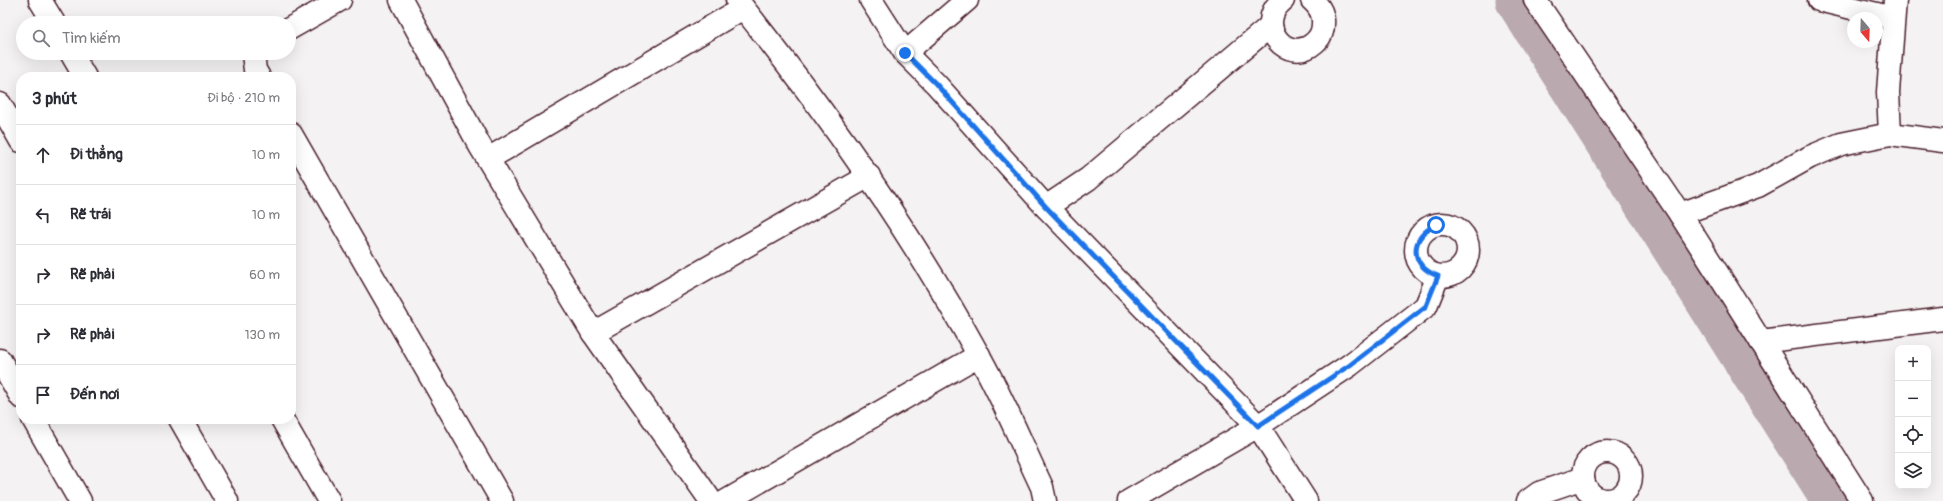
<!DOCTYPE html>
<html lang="vi">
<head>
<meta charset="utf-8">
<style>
	body { margin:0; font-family:Pangolin,sans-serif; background:#f7f7f7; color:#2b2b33 }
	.controls { position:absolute; right:12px; bottom:12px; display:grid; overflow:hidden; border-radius:8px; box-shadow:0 4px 16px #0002 }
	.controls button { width:36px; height:36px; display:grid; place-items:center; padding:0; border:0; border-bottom:1px solid #e1e1e2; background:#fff; color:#2b2b33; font:20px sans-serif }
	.compass { position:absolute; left:1847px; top:12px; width:36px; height:36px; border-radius:50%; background:#fff; box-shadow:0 4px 16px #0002; rotate:161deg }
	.stop { position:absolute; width:12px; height:12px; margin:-9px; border:3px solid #1a73e8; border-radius:50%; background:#fff }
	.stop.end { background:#1a73e8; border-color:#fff; box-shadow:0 1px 4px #0008 }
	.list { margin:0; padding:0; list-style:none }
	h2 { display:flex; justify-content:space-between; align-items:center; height:52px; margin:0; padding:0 16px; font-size:17px }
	h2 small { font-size:13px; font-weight:400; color:#7c7c81 }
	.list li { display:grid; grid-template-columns:26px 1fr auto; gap:12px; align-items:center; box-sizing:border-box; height:60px; padding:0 16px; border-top:1px solid #e1e1e2 }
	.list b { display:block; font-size:15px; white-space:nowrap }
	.list em { font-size:13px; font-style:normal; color:#7c7c81 }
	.icon { flex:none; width:22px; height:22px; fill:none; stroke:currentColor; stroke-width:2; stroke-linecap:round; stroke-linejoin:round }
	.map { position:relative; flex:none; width:1943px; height:501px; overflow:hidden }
	.search { position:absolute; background:#fff; box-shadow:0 4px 16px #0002; left:16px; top:16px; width:280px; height:44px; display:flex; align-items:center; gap:10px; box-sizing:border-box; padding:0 14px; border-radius:22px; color:#7c7c81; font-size:15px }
	.panel { position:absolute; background:#fff; box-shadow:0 4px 16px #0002; left:16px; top:72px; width:280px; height:352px; border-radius:16px }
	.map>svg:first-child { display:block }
</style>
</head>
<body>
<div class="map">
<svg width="1943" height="501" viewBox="0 0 1943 501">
	<rect width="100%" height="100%" fill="#f4f2f2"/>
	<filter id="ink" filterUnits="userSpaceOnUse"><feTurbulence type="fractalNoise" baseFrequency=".025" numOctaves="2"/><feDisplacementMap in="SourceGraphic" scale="8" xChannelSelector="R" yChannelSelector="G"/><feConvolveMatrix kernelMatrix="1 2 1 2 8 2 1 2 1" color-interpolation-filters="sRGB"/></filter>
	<g filter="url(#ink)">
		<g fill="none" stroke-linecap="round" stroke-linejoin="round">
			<path stroke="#baa9ae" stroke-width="49" d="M1520 0 1837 501"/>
			<defs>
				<g id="minor">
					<path d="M40 0 54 23"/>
					<path d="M401 0 480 146 593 333 711 501"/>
					<path d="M737 0C826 111 909 229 978 354 1002 396 1021 443 1042 487L1045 501"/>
					<path d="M871 0 905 53 936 84 1046 207 1258 426 1306 501"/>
					<path d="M1283 0C1252 25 1288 66 1314 43 1320 38 1323 32 1323 24 1324 14 1319 6 1312 0"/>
					<path d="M1535 0 1680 214 1862 501"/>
					<path d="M1819 0 1893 18"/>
					<path d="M289 29 340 0"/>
					<path d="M71 53 85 77"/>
					<path d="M255 53 253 54 255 70 259 77"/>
					<path d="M905 53 967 0"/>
					<path d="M0 104 21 141"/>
					<path d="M291 134 502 501"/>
					<path d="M1890 134 1888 92 1895 0"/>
					<path d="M488 159 743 8"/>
					<path d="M1046 207 1088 179 1270 26"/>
					<path d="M1680 214 1758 186 1810 157 1841 144 1890 134 1943 141"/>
					<circle cx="1442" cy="250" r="26"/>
					<path d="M593 333 869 176"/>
					<path d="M1761 342 1943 319"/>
					<path d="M0 360 21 397"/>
					<path d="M33 419 80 501"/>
					<path d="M180 419 227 501"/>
					<path d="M282 419 329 501"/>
					<circle cx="1607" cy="476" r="24"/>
					<path d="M726 501 979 355"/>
					<path d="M1129 501 1258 426 1350 365 1426 306 1438 276"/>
					<path d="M1528 501 1539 493 1583 478"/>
				</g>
			</defs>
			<use href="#minor" stroke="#4a1f2b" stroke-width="25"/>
			<use href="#minor" stroke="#fff" stroke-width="22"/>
		</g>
	</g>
	<g fill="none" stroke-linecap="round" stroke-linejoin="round" filter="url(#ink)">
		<path stroke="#1a73e8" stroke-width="5" d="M905 53 936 84 1046 207 1258 426 1350 365 1426 306 1438 276C1409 266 1409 237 1436 225"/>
	</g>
</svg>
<div class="controls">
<button>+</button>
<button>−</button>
<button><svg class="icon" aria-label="locate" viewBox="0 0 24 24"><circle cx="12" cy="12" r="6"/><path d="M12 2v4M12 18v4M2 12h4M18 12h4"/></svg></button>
<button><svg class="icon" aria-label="layers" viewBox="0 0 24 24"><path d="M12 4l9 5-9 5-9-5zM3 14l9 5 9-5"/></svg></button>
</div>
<svg class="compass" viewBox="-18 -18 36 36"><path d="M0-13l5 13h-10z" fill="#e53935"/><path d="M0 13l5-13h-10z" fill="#7c7c81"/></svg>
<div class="stop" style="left:1436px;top:225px"></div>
<div class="stop end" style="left:905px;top:53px"></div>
<div class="search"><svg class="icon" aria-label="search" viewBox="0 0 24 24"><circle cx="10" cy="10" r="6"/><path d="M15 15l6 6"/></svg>Tìm kiếm</div>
<section class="panel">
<h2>3 phút<small>Đi bộ · 210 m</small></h2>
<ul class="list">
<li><svg class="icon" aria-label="ahead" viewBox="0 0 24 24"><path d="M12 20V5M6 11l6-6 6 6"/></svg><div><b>Đi thẳng</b></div><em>10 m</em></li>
<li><svg class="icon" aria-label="left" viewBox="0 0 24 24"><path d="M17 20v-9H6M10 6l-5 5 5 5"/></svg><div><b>Rẽ trái</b></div><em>10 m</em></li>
<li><svg class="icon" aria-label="right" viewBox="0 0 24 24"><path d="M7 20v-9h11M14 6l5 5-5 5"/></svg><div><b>Rẽ phải</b></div><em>60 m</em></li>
<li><svg class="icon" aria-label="right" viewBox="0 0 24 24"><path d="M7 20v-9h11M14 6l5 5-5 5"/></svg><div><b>Rẽ phải</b></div><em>130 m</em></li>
<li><svg class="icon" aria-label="arrive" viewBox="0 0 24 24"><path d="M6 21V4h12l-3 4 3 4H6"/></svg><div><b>Đến nơi</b></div></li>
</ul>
</section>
</div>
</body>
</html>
